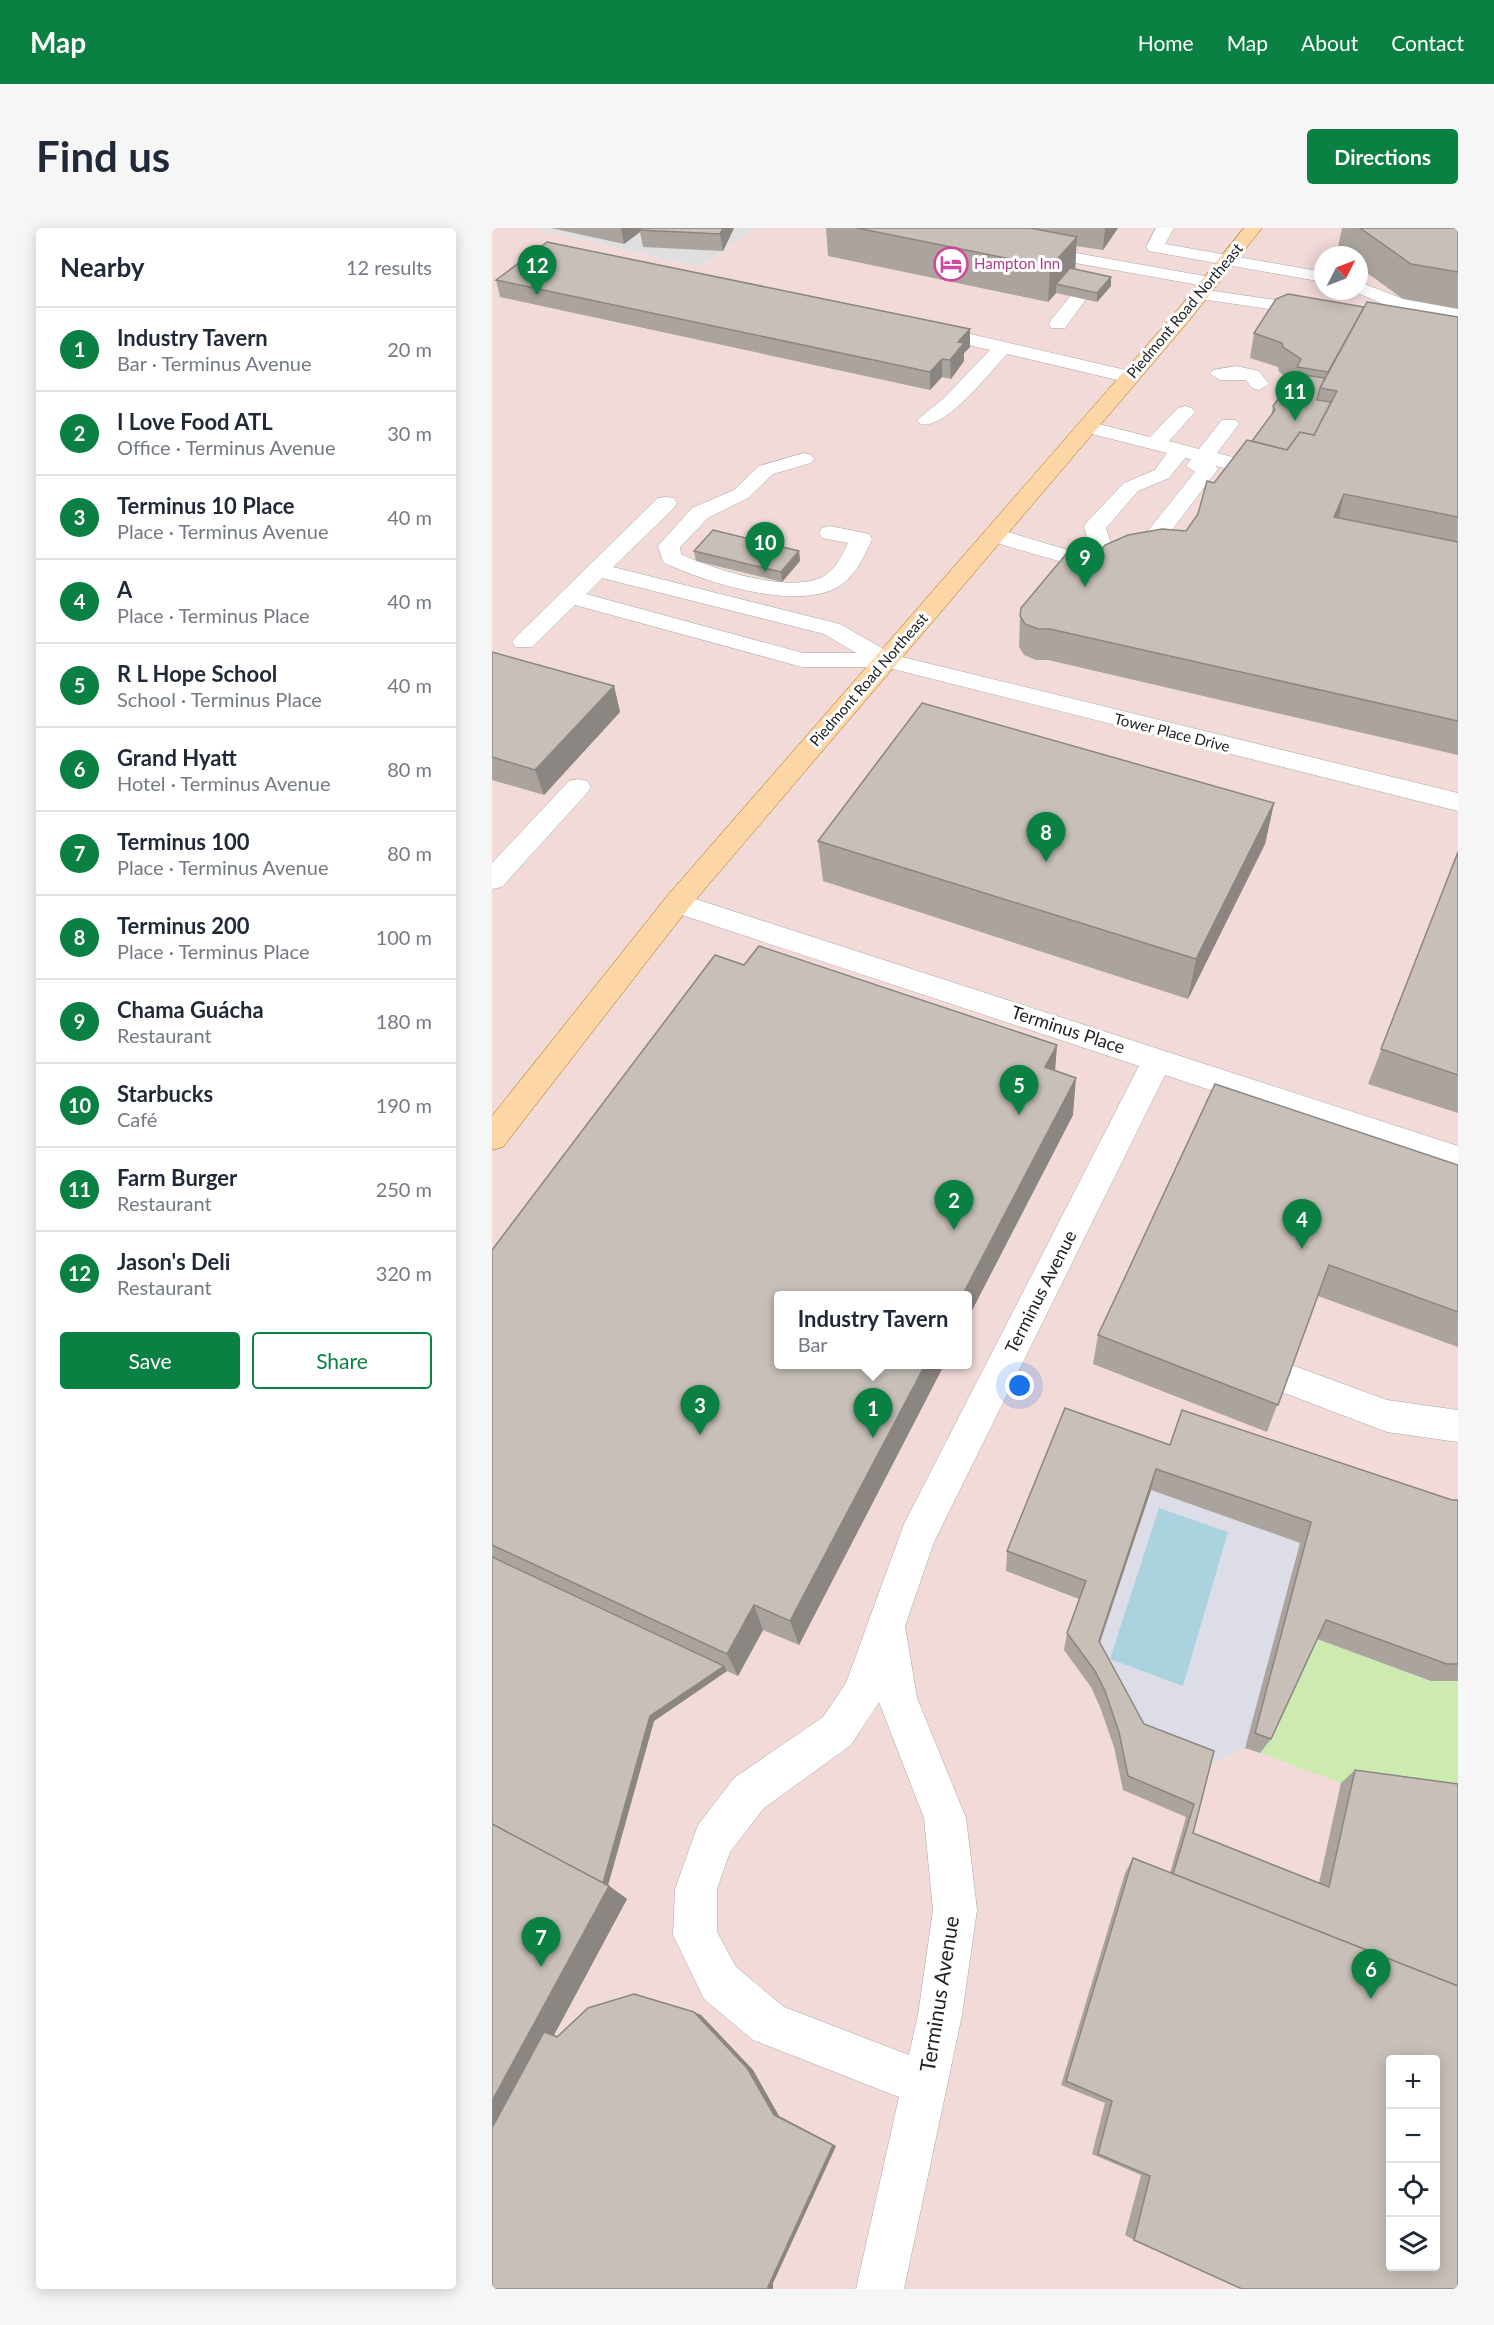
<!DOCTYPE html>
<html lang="en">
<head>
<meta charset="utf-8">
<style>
	body { margin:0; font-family:Lato,sans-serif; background:#f6f6f7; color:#1f2937 }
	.controls { position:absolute; right:18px; bottom:18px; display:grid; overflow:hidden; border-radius:6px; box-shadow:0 3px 15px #0003 }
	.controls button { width:54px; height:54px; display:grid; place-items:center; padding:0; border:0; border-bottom:2px solid #e0e1e3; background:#fff; color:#1f2937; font:30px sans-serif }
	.compass { position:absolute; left:822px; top:18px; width:54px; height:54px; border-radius:50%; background:#fff; box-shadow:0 3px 15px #0003; rotate:48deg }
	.you { position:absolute; left:528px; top:1158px; width:21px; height:21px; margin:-15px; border:4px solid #fff; border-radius:50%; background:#1a73e8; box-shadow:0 0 0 9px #1a73e833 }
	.badge { display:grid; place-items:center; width:39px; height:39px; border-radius:50%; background:#0b8043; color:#fff; font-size:20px; font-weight:700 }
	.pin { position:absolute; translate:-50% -50px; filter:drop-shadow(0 2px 3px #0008) }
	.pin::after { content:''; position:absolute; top:32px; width:21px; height:18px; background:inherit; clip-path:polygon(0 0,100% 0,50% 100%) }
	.popup { position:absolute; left:282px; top:1063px; width:198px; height:78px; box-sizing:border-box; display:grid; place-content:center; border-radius:6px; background:#fff; filter:drop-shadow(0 2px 4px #0005); font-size:20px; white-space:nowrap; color:#747a83 }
	.popup b { font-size:22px; color:#1f2937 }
	.popup::after { content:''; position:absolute; left:50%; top:100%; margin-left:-12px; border:12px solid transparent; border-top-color:#fff }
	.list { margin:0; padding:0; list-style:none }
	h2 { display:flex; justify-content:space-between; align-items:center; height:78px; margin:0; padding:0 24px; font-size:26px }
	h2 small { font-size:20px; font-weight:400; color:#747a83 }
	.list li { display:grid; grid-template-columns:39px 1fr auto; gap:18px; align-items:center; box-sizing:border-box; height:84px; padding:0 24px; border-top:2px solid #e0e1e3 }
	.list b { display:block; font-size:22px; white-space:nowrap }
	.list p { margin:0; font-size:20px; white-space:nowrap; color:#747a83 }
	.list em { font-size:20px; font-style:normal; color:#747a83 }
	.actions { display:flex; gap:12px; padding:18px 24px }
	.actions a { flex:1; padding:14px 0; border:2px solid #0b8043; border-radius:6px; text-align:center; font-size:21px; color:#0b8043 }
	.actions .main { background:#0b8043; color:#fff }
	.icon { flex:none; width:33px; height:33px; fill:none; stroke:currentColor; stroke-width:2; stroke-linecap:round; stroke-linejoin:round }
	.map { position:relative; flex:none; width:966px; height:2061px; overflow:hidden; border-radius:6px }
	header { display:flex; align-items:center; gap:36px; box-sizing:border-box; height:84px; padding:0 30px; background:#0b8043; color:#fff }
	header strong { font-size:28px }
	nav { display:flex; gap:33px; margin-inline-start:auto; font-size:21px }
	.intro { display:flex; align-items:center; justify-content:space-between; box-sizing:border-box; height:144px; padding:0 36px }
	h1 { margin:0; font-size:42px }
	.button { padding:15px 27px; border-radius:6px; background:#0b8043; color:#fff; font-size:21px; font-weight:700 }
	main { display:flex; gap:36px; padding:0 36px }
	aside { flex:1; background:#fff; border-radius:6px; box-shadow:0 3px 15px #0003 }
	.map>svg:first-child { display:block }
</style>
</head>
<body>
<header>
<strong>Map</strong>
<nav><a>Home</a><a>Map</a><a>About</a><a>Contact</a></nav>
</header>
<div class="intro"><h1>Find us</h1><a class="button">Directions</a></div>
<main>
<aside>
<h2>Nearby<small>12 results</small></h2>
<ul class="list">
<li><span class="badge">1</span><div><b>Industry Tavern</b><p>Bar · Terminus Avenue</p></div><em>20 m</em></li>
<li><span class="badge">2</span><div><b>I Love Food ATL</b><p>Office · Terminus Avenue</p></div><em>30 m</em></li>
<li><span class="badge">3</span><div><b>Terminus 10 Place</b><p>Place · Terminus Avenue</p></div><em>40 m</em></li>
<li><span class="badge">4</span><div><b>A</b><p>Place · Terminus Place</p></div><em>40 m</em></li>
<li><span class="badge">5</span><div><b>R L Hope School</b><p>School · Terminus Place</p></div><em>40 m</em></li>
<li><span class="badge">6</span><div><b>Grand Hyatt</b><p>Hotel · Terminus Avenue</p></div><em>80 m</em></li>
<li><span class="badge">7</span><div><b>Terminus 100</b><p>Place · Terminus Avenue</p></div><em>80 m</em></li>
<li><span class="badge">8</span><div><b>Terminus 200</b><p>Place · Terminus Place</p></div><em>100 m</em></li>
<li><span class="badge">9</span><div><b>Chama Guácha</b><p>Restaurant</p></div><em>180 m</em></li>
<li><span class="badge">10</span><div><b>Starbucks</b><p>Café</p></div><em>190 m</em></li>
<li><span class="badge">11</span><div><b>Farm Burger</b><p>Restaurant</p></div><em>250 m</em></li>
<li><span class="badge">12</span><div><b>Jason's Deli</b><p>Restaurant</p></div><em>320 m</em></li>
</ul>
<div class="actions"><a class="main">Save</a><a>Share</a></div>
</aside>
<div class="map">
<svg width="966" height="2061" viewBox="0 0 966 2061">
	<rect width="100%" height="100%" fill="#f2efe9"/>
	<path fill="#e0dfdf" d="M40 0H263L208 39Z"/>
	<path fill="#f2dad9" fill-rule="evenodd" d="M0 0H40L208 39 263 0H966V2061H0ZM831 27H867V63H831ZM286 1068H476V1136H286ZM898 1832H944V2038H898Z"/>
	<path fill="#cdebb0" d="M822 1410 939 1453H966V1572L849 1555 768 1525Z"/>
	<path fill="#dddde8" d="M659 1262 808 1315 753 1520 714 1538 646 1511 602 1430Z"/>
	<path fill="#aad3df" d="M667 1280 736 1304 691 1458 618 1431Z"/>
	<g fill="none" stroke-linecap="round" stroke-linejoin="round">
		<defs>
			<g id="minor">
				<path d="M664 0H682L673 16 831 44V54L657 23 654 19Z"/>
				<path d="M539 17 718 49 727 54 718 59 533 26 530 22Z"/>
				<path d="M867 54 909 70 966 80V92L898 79 861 63H867Z"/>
				<path d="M708 61 825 78 834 83 825 88 702 70 699 66 702 62Z"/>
				<path d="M586 65 592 66 595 70 592 74 573 100H559L557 96 559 92 580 66Z"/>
				<path d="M435 96 638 143 648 149 638 155 515 126C498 144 453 203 428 196L425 192 452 170 498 122 428 106 426 102Z"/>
				<path d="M744 138 767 143 777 156 767 162 760 160 754 152H728L718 146 721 142Z"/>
				<path d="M693 178 700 180 703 184 677 213 707 221 730 192H744L747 196 725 225 789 242 792 246 789 250 782 252 724 238 726 241 723 245 667 319H651L648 314 651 309 703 244 694 238 699 231 693 230 677 250 646 263 614 300 621 322 606 340 598 342 494 312 491 307 494 302 502 300 593 327 599 321 592 299 595 294 632 255 663 242 675 225 588 203 585 199 588 195 595 193 658 209 686 180Z"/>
				<path d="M312 225 319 227 322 231 319 235 281 246 256 270 216 290 188 319 189 326C220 341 300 367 332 348 344 341 350 327 356 315L330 310 327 305 330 300 338 298 377 306 380 311C373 327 364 347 349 357 309 385 211 354 171 334L166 318 200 280 242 262 267 238Z"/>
				<path d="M174 269 182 270 185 275 182 280 121 339 348 396 402 427 966 565V583L393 439H310L83 377 40 419H24L20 414 24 409 166 270ZM110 350 332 406 364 425H311L94 366Z"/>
				<path d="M86 551 95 553 99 559 95 565 10 659 0 661V635L77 553Z"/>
				<path d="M185 665 966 918V944L673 847 442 1314 413 1398 425 1470 474 1590 485 1682 470 1787 412 2061H364L407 1869 261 1812 212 1771 181 1707 183 1661 206 1597 242 1550 331 1489 354 1455 412 1296 647 838 175 682 171 675 175 668ZM387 1474 432 1590 441 1682 426 1787 417 1827 292 1779 244 1739 225 1704V1661L238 1624 272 1580 359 1517Z"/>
				<path d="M794 1135 895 1172 966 1182V1214L895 1204 782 1161 777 1150 782 1139Z"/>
			</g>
			<path id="major" d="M752 0H770L696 94 195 682 11 919 0 922V888L175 668 682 86Z"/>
		</defs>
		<use href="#minor" stroke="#a9a9a9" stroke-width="1"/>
		<use href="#major" stroke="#a06b00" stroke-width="1"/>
		<use href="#minor" fill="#fff" fill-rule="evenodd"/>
		<use href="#major" fill="#fcd6a4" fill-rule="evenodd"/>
	</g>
	<g fill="#aba49e">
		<path d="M59 0H242L231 23 151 19 148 4 132 16Z"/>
		<path d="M334 0H626L611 22 584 18 583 41 619 49V58L605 74 564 65 556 74 336 28Z"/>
		<path d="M850 0H966V81L911 71 867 39V27H850L845 23Z"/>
		<path d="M4 52 478 101V119L472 125V133L459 151 450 149 438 162 8 69Z"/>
		<path d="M872 79 966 89V527L556 432H544L532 427 527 419 528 388 610 321 694 303 706 286 722 255 760 213 779 188 781 178 799 152 787 144 786 139 758 130 762 105Z"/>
		<path d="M202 323H307L308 333 290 354 204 333Z"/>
		<path d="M0 424 122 458 128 484 52 567 0 552Z"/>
		<path d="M782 575 773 616 696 771 331 653 326 613Z"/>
		<path d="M966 624V885L876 856Z"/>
		<path d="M252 737 565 817 563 842 581 887 476 1090V1068L286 1137H452L307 1417 271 1402 246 1448 235 1443 162 1493 116 1657 135 1671 62 1807 66 1808 209 1787 261 1842 287 1888 344 1918 281 2055V2061H0V1022Z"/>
		<path d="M966 937V1119L826 1068 775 1204 601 1136 606 1107Z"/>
		<path d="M678 1217 960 1272H966V1453H939L825 1411 779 1511 768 1525 753 1520 808 1315 659 1262 608 1415 652 1496 722 1523 701 1605 827 1655 849 1555 863 1542 966 1556 642 2012 633 2007 649 1947 600 1926 613 1875 569 1857 633 1645 641 1630 678 1645 694 1589 631 1562 622 1519 608 1479 599 1459 572 1422 575 1405 587 1371 514 1343 515 1323Z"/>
	</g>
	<g fill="#8b8681">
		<path d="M129 0H153L148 2V4L132 16Z"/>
		<path d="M231 0H242L231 23 228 6Z"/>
		<path d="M613 0H626L611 22Z"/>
		<path d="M585 9 583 44 564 56V65L556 74 558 39Z"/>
		<path d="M619 49V58L605 74V65Z"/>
		<path d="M478 101V119L472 125V133L459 151 458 132 466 114Z"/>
		<path d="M450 131V149L438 162V144Z"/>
		<path d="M852 266 845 297 842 289Z"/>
		<path d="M307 323 308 333 290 354 289 344Z"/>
		<path d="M122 458 128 484 52 567 43 542Z"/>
		<path d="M782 575 773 616 696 771 704 731Z"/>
		<path d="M565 817 562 855 553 839Z"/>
		<path d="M584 850 581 887 476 1090V1068H470Z"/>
		<path d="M433 1137H452L307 1417 298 1393Z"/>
		<path d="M664 1241 659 1262 602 1430 607 1413Z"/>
		<path d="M262 1377 271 1402 246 1448 235 1426Z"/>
		<path d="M232 1438 235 1443 162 1493 115 1661 110 1657 158 1488Z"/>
		<path d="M117 1658 135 1671 62 1807 74 1812 0 1923V1873Z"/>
		<path d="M202 1784 209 1787 261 1842 287 1888 344 1918 281 2055V2061H276L282 1887Z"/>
	</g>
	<g fill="#c7bfb8" stroke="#8b8681" stroke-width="1.5" fill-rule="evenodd">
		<path d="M149 0H231L228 6 148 2Z"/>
		<path d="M365 0H538L585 9 558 39Z"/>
		<path d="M868 0H966V44L919 36Z"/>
		<path d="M55 14 478 101 466 114 472 115 458 132 450 131 438 144 4 52Z"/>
		<path d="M578 40 619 49 605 65 564 56Z"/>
		<path d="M796 66 872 79 836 144 805 139 809 131 791 119 790 115 762 105 784 71Z"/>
		<path d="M875 74 966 89V289L852 266 842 289 966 314V493L558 401H546L533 396 528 388 529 380 585 313 610 321 613 317 636 307 670 301 694 303 706 286 715 253 722 255 755 212 795 222 808 204 822 207 845 163 828 160Z"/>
		<path d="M804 146 833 150 828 160 825 172 839 174 822 207 808 204 795 222 760 213 783 182 781 178Z"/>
		<path d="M221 302 307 323 289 344 202 323Z"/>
		<path d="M0 424 122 458 43 542 0 529Z"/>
		<path d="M430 475 782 575 704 731 326 613Z"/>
		<path d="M966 624V847L889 821Z"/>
		<path d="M267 718 565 817 553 839 584 850 470 1068H286V1137H433L298 1393 262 1377 235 1426 0 1317V1022L223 727 252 737Z"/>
		<path d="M723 856 966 937V1084L837 1037 786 1177 606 1107Z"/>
		<path d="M573 1180 678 1217 690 1182 960 1272H966V1436H955L834 1392 779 1511 763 1505 819 1294 664 1241 607 1413 652 1496 722 1523 701 1605 837 1659 863 1542 966 1556V1758L681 1646 702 1576 636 1548 627 1504 613 1463 603 1443 575 1405 594 1353 515 1323Z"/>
		<path d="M0 1329 232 1438 158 1488 111 1655 0 1596Z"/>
		<path d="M0 1596 117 1658 0 1873Z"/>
		<path d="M641 1630 966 1758V2061H750L642 2012 658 1948 606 1926 620 1873 574 1853ZM898 1832H944V2038H898Z"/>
		<path d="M142 1766 202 1784 255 1840 282 1887 341 1917 276 2059V2061H0V1900L52 1804 65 1809 96 1780Z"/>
	</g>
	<defs>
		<symbol id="hotel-ring" viewBox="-11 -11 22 22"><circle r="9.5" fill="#fff" stroke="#d1479c" stroke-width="1.5"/><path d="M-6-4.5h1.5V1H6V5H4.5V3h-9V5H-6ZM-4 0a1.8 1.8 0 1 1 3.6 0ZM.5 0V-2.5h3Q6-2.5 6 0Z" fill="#d1479c"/></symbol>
	</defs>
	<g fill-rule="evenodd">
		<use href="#hotel-ring" x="440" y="17" width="38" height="38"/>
	</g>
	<g text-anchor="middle" stroke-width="6" stroke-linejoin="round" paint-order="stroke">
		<g font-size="15" fill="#b23c85" stroke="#fff" text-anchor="start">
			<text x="482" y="41">Hampton Inn</text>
		</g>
		<g font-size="15" fill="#222" stroke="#fff">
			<text transform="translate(693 83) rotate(-50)" y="5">Piedmont Road Northeast</text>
			<text transform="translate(377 452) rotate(-49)" y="5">Piedmont Road Northeast</text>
			<text transform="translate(680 505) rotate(14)" y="5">Tower Place Drive</text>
		</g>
		<g font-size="18" fill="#222" stroke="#fff">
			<text transform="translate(576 802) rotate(18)" y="6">Terminus Place</text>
			<text transform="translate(549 1064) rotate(-63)" y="6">Terminus Avenue</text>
		</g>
		<g font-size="21" fill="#222" stroke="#fff">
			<text transform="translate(448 1766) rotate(-81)" y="7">Terminus Avenue</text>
		</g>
	</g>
</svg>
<div class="controls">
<button>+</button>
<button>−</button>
<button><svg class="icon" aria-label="locate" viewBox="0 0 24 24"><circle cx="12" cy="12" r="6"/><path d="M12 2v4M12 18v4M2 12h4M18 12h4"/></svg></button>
<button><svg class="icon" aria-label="layers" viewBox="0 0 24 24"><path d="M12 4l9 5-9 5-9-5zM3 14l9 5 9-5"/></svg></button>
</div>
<svg class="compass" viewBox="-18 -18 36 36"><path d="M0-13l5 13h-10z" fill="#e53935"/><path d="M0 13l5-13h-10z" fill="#747a83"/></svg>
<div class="you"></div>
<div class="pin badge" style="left:381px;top:1210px">1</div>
<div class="popup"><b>Industry Tavern</b>Bar</div>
<div class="pin badge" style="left:462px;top:1002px">2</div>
<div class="pin badge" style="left:208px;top:1207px">3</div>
<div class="pin badge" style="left:810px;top:1021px">4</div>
<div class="pin badge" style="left:527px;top:887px">5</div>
<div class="pin badge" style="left:879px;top:1771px">6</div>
<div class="pin badge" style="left:49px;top:1739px">7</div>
<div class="pin badge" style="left:554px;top:634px">8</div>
<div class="pin badge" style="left:593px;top:359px">9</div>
<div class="pin badge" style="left:273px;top:344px">10</div>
<div class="pin badge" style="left:803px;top:193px">11</div>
<div class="pin badge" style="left:45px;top:67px">12</div>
</div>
</main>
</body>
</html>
